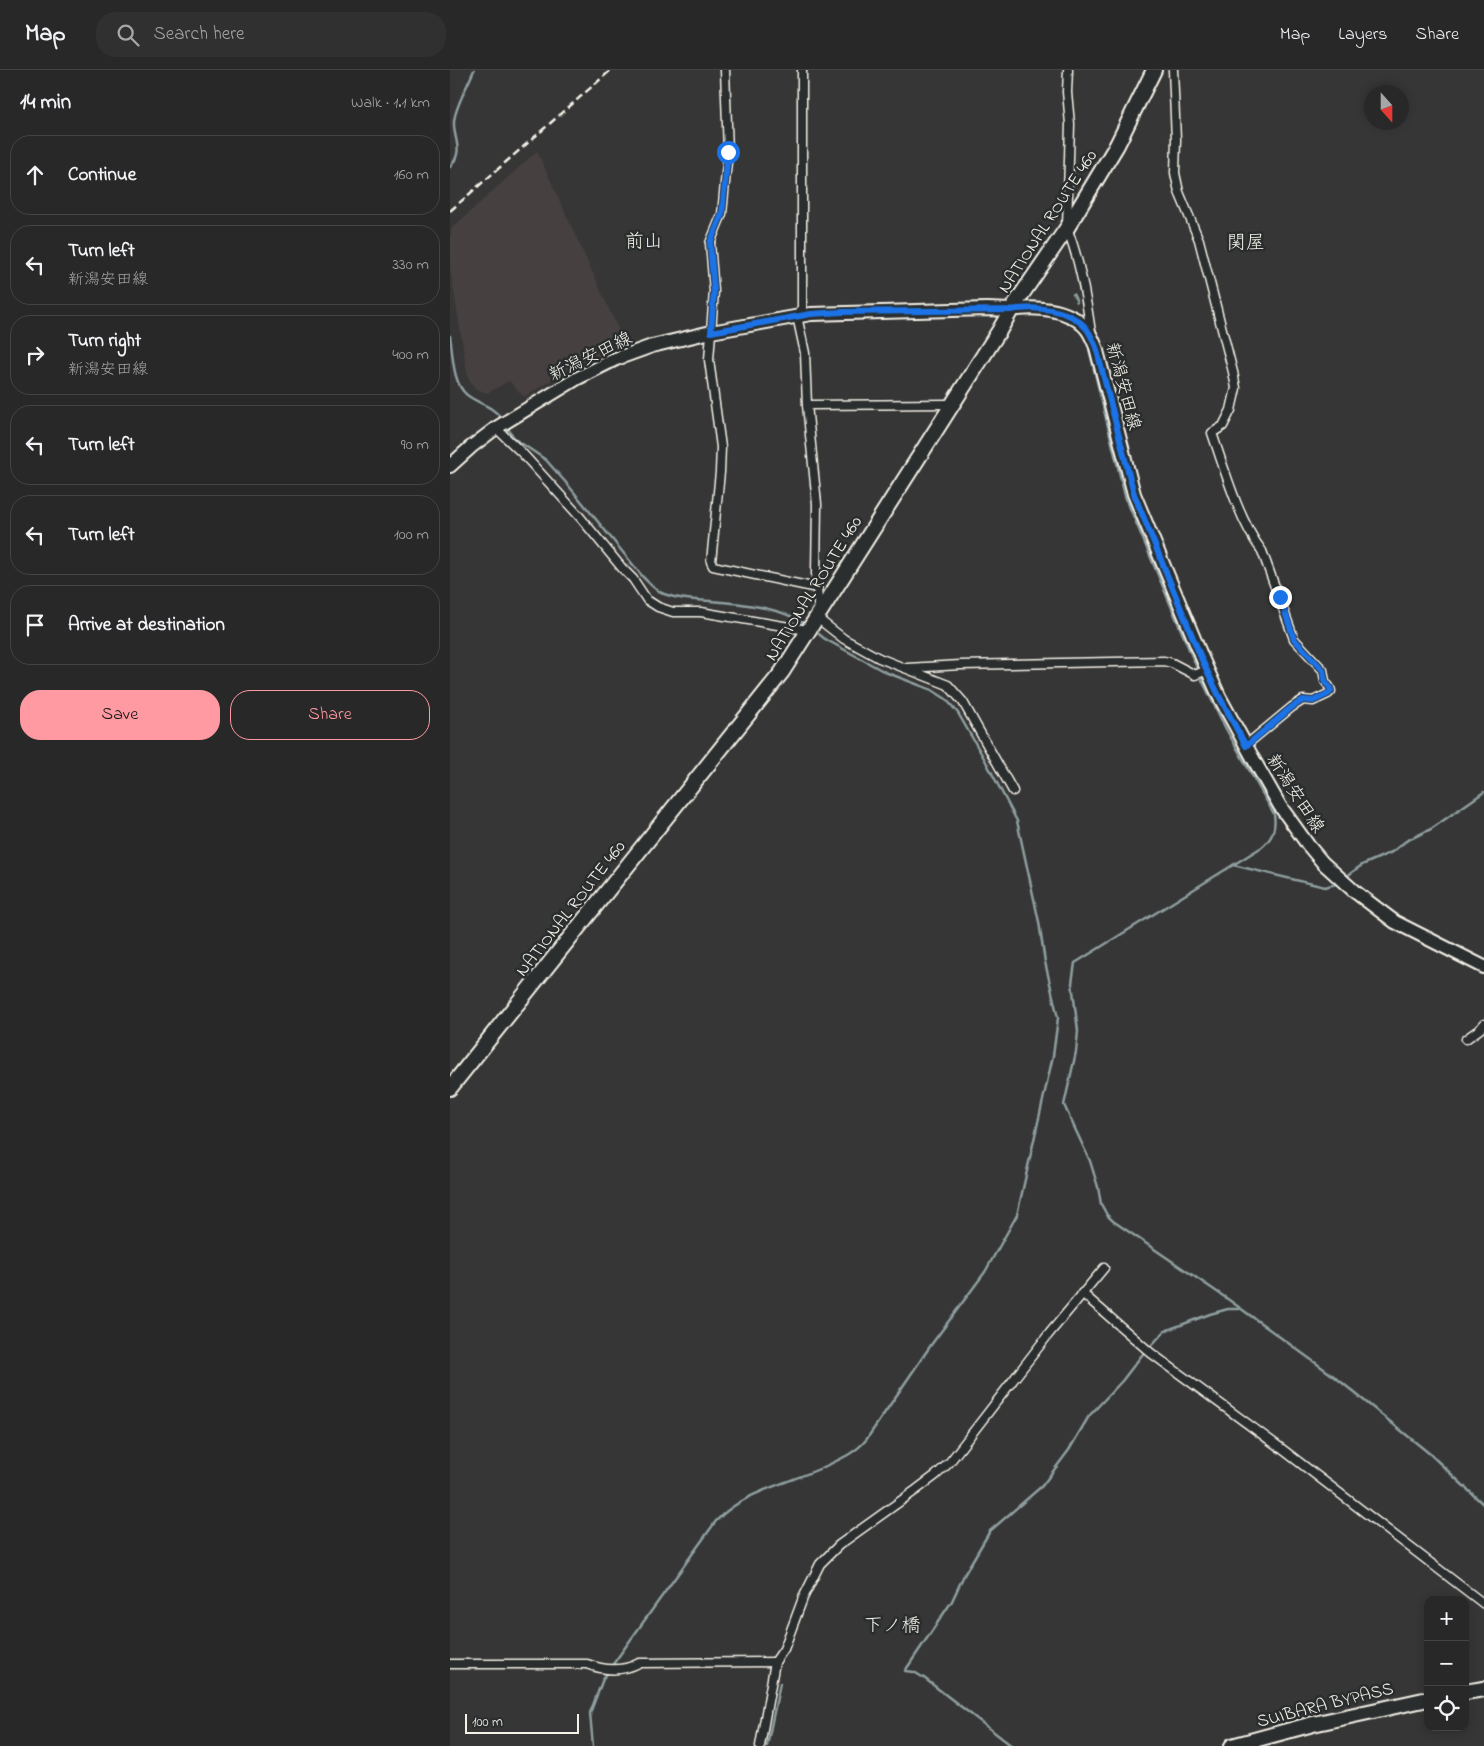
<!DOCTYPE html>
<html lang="en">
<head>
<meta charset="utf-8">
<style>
	body { margin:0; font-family:"Indie Flower","Klee One",sans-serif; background:#313030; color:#f1f3f6 }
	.controls { position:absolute; right:15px; bottom:15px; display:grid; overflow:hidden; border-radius:10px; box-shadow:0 2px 8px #0003 }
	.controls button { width:45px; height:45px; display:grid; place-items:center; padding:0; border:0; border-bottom:1px solid #454445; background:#292828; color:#f1f3f6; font:25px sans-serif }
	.compass { position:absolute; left:914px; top:15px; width:45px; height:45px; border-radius:50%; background:#292828; box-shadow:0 2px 8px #0003; rotate:159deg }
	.scale { position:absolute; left:15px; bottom:12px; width:114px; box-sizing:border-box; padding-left:5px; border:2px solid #f4f1e8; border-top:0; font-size:14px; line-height:18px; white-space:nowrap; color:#f4f1e8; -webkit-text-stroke:4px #2a2d2e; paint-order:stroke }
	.stop { position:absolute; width:15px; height:15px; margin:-11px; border:4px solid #1a73e8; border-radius:50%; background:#fff }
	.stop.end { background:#1a73e8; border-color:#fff; box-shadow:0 1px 5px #0008 }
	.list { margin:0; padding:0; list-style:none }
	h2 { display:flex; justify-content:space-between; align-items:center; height:65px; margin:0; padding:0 20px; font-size:21px }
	h2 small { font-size:16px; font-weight:400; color:#a5a6a8 }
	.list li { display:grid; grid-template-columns:32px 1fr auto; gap:15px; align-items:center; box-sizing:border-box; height:80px; margin:0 10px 10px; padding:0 10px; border:1px solid #454445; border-radius:20px }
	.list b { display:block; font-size:19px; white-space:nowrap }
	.list p { margin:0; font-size:16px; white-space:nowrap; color:#a5a6a8 }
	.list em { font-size:16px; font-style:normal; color:#a5a6a8 }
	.actions { display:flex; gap:10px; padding:15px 20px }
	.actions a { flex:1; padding:11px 0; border:1px solid #ff9aa2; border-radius:20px; text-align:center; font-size:18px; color:#ff9aa2 }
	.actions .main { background:#ff9aa2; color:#111 }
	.icon { flex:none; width:28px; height:28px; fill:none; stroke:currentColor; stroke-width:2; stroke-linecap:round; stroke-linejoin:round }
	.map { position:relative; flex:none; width:1034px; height:1676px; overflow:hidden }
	header { display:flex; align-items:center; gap:30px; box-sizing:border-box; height:70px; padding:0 25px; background:#292828; border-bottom:1px solid #454445 }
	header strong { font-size:24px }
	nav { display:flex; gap:28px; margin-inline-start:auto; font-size:18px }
	.search { width:350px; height:45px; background:#313030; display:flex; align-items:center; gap:12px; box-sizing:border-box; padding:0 18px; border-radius:20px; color:#a5a6a8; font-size:19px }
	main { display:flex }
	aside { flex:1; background:#292828 }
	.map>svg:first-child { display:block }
</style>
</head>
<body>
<header>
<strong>Map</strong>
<div class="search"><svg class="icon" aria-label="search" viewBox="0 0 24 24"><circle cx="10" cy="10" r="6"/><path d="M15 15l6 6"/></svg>Search here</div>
<nav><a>Map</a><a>Layers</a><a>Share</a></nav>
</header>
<main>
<aside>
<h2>14 min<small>Walk · 1.1 km</small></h2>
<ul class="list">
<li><svg class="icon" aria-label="ahead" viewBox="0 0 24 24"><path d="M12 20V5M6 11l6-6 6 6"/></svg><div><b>Continue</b></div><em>160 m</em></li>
<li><svg class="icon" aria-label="left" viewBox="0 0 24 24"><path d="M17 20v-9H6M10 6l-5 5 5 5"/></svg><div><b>Turn left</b><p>新潟安田線</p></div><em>330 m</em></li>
<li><svg class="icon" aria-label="right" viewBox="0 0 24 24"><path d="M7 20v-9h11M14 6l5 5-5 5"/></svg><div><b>Turn right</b><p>新潟安田線</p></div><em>400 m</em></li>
<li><svg class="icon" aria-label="left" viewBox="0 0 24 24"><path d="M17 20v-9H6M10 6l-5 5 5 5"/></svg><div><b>Turn left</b></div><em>90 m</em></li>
<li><svg class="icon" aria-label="left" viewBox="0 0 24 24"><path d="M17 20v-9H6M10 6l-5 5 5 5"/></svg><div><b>Turn left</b></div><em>100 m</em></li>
<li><svg class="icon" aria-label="arrive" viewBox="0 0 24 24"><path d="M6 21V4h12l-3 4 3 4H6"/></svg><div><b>Arrive at destination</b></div></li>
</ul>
<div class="actions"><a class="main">Save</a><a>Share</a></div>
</aside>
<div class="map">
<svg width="1034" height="1676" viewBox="0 0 1034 1676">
	<rect width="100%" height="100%" fill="#373636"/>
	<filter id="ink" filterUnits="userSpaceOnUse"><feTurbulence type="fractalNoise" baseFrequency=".02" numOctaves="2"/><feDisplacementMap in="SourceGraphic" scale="10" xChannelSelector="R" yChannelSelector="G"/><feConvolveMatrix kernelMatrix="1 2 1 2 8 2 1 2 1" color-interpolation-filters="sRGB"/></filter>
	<g filter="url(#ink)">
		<path fill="#47403f" d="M87 81 175 274 124 296 74 327 59 311 37 323 24 318 18 307 0 197V167L2 158Z"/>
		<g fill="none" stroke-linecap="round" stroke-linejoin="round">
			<g stroke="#8e9e9f" stroke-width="2.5">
				<path d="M0 97C15 80 3 69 4 52 4 39 19 13 24 0"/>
				<path d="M623 224 627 232"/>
				<path d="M0 266C3 283 2 313 17 325 29 334 43 336 52 349"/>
				<path d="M639 279 675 426 752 610 776 659 824 744C826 758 823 768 812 777L625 893 622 913 628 961 626 982 614 1035 640 1091 648 1117 651 1134 657 1145 663 1151 779 1230 885 1307 980 1384 1034 1435"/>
				<path d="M56 356 65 369 96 390 118 415 193 507C199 513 205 521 214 524 228 529 244 530 260 531 289 533 332 537 356 555"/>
				<path d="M783 795 875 817 886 814"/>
				<path d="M897 806 912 795 942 782 956 771 981 759 1034 722"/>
				<path d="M161 1597 266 1451C295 1420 341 1413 378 1395 393 1388 406 1382 416 1370L481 1275 535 1202 567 1145 603 986 608 948 595 892 589 852 567 751 535 690 508 643 496 629 482 620 435 602 375 569 365 561"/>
				<path d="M143 1676 140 1643 153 1609 158 1602"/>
				<path d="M317 1676 330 1613"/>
				<path d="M562 1676 474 1608 464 1602 455 1601 502 1531 514 1505 540 1461 592 1416 619 1380 639 1346 672 1311 692 1285 715 1261 760 1244 778 1239H789"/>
			</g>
			<defs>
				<g id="minor">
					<path d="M275 0 278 82 272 144 260 173 264 221 259 290 271 377 270 402 261 492 263 496 367 518"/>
					<path d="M352 0V238L347 246 355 283 357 335 367 434 366 503 369 544 371 551 394 569 429 588 498 615 513 632 563 721"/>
					<path d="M618 0 617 22 620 54 617 158C630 191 636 228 641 262"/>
					<path d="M723 0 726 70 725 103 729 122 749 170 783 302 786 318 781 340 773 356 762 363C774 398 789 451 812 481L844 569 873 600 875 611 880 618 881 621 878 624 863 631 853 630 842 637 796 675"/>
					<path d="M357 335 503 334"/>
					<path d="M46 358 73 384 130 447 172 498 183 509 197 530 208 537 223 542H251L357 560"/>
					<path d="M457 598 511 595 714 591 722 593 745 605 757 600"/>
					<path d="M1016 969 1030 959 1034 954"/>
					<path d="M632 1223 701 1283 832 1379 1034 1534"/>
					<path d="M0 1594H137C155 1601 172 1602 189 1593L325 1592"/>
					<path d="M310 1676 325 1592 334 1579 353 1528 370 1494 389 1475 466 1420 486 1405 499 1393 598 1265 654 1198"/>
				</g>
				<path id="primary" d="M0 396 21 377 46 358 128 308 166 289 202 276 261 262 361 244 537 239 561 240C584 236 618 238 635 257 640 262 643 270 646 277L684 424 753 590 769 626 805 692 830 736 858 775 873 793 904 821 945 852 1034 897"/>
				<g id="trunk">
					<path d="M0 1018 332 602 549 261 561 240 617 158 667 75 704 0"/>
					<path d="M1015 1622 1034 1619"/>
					<path d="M782 1676 863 1654 978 1629"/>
				</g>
			</defs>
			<use href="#minor" stroke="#f4f1e8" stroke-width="11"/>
			<use href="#primary" stroke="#f4f1e8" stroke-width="16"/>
			<use href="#trunk" stroke="#f4f1e8" stroke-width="18"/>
			<use href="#minor" stroke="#2a2d2e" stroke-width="8"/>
			<use href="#primary" stroke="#2a2d2e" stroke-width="12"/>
			<use href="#trunk" stroke="#2a2d2e" stroke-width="14"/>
			<path stroke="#f4f1e8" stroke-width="2.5" stroke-dasharray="8 4" stroke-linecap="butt" d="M0 141 161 0"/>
		</g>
	</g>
	<g fill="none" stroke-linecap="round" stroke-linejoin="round" filter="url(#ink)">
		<path stroke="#1a73e8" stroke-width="6" d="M278 82 272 144 260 173 264 221 261 262 361 244 391 242 561 240C585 236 618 238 635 257 640 262 643 270 646 277L684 424 752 590 769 626 796 676 842 637 853 630 863 631 878 624 881 621 880 618 875 611 873 600 844 569 830 527"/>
	</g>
	<g text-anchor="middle" stroke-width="5" stroke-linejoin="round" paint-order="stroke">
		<g font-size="18" fill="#f4f1e8" stroke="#2a2d2e">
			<text transform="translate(597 151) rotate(-57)" y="6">NATIONAL ROUTE 460</text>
			<text transform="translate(140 286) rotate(-26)" y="6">新潟安田線</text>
			<text transform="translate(674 316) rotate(75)" y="6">新潟安田線</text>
			<text transform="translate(363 518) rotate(-58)" y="6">NATIONAL ROUTE 460</text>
			<text transform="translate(846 723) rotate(57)" y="6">新潟安田線</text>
			<text transform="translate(120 838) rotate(-52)" y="6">NATIONAL ROUTE 460</text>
			<text transform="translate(875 1634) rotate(-14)" y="6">SUIBARA BYPASS</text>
		</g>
		<g font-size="19" fill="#f4f1e8" stroke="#2a2d2e">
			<text x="194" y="177">前山</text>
			<text x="796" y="178">関屋</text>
			<text x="442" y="1561">下ノ橋</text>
		</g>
	</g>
</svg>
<div class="controls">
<button>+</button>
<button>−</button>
<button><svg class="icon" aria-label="locate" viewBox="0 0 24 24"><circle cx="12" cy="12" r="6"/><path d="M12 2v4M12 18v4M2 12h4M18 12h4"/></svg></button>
</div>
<svg class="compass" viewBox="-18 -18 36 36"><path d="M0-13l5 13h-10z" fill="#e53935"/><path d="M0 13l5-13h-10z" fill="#a5a6a8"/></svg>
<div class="scale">100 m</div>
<div class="stop" style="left:278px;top:82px"></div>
<div class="stop end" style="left:830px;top:527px"></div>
</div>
</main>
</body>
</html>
